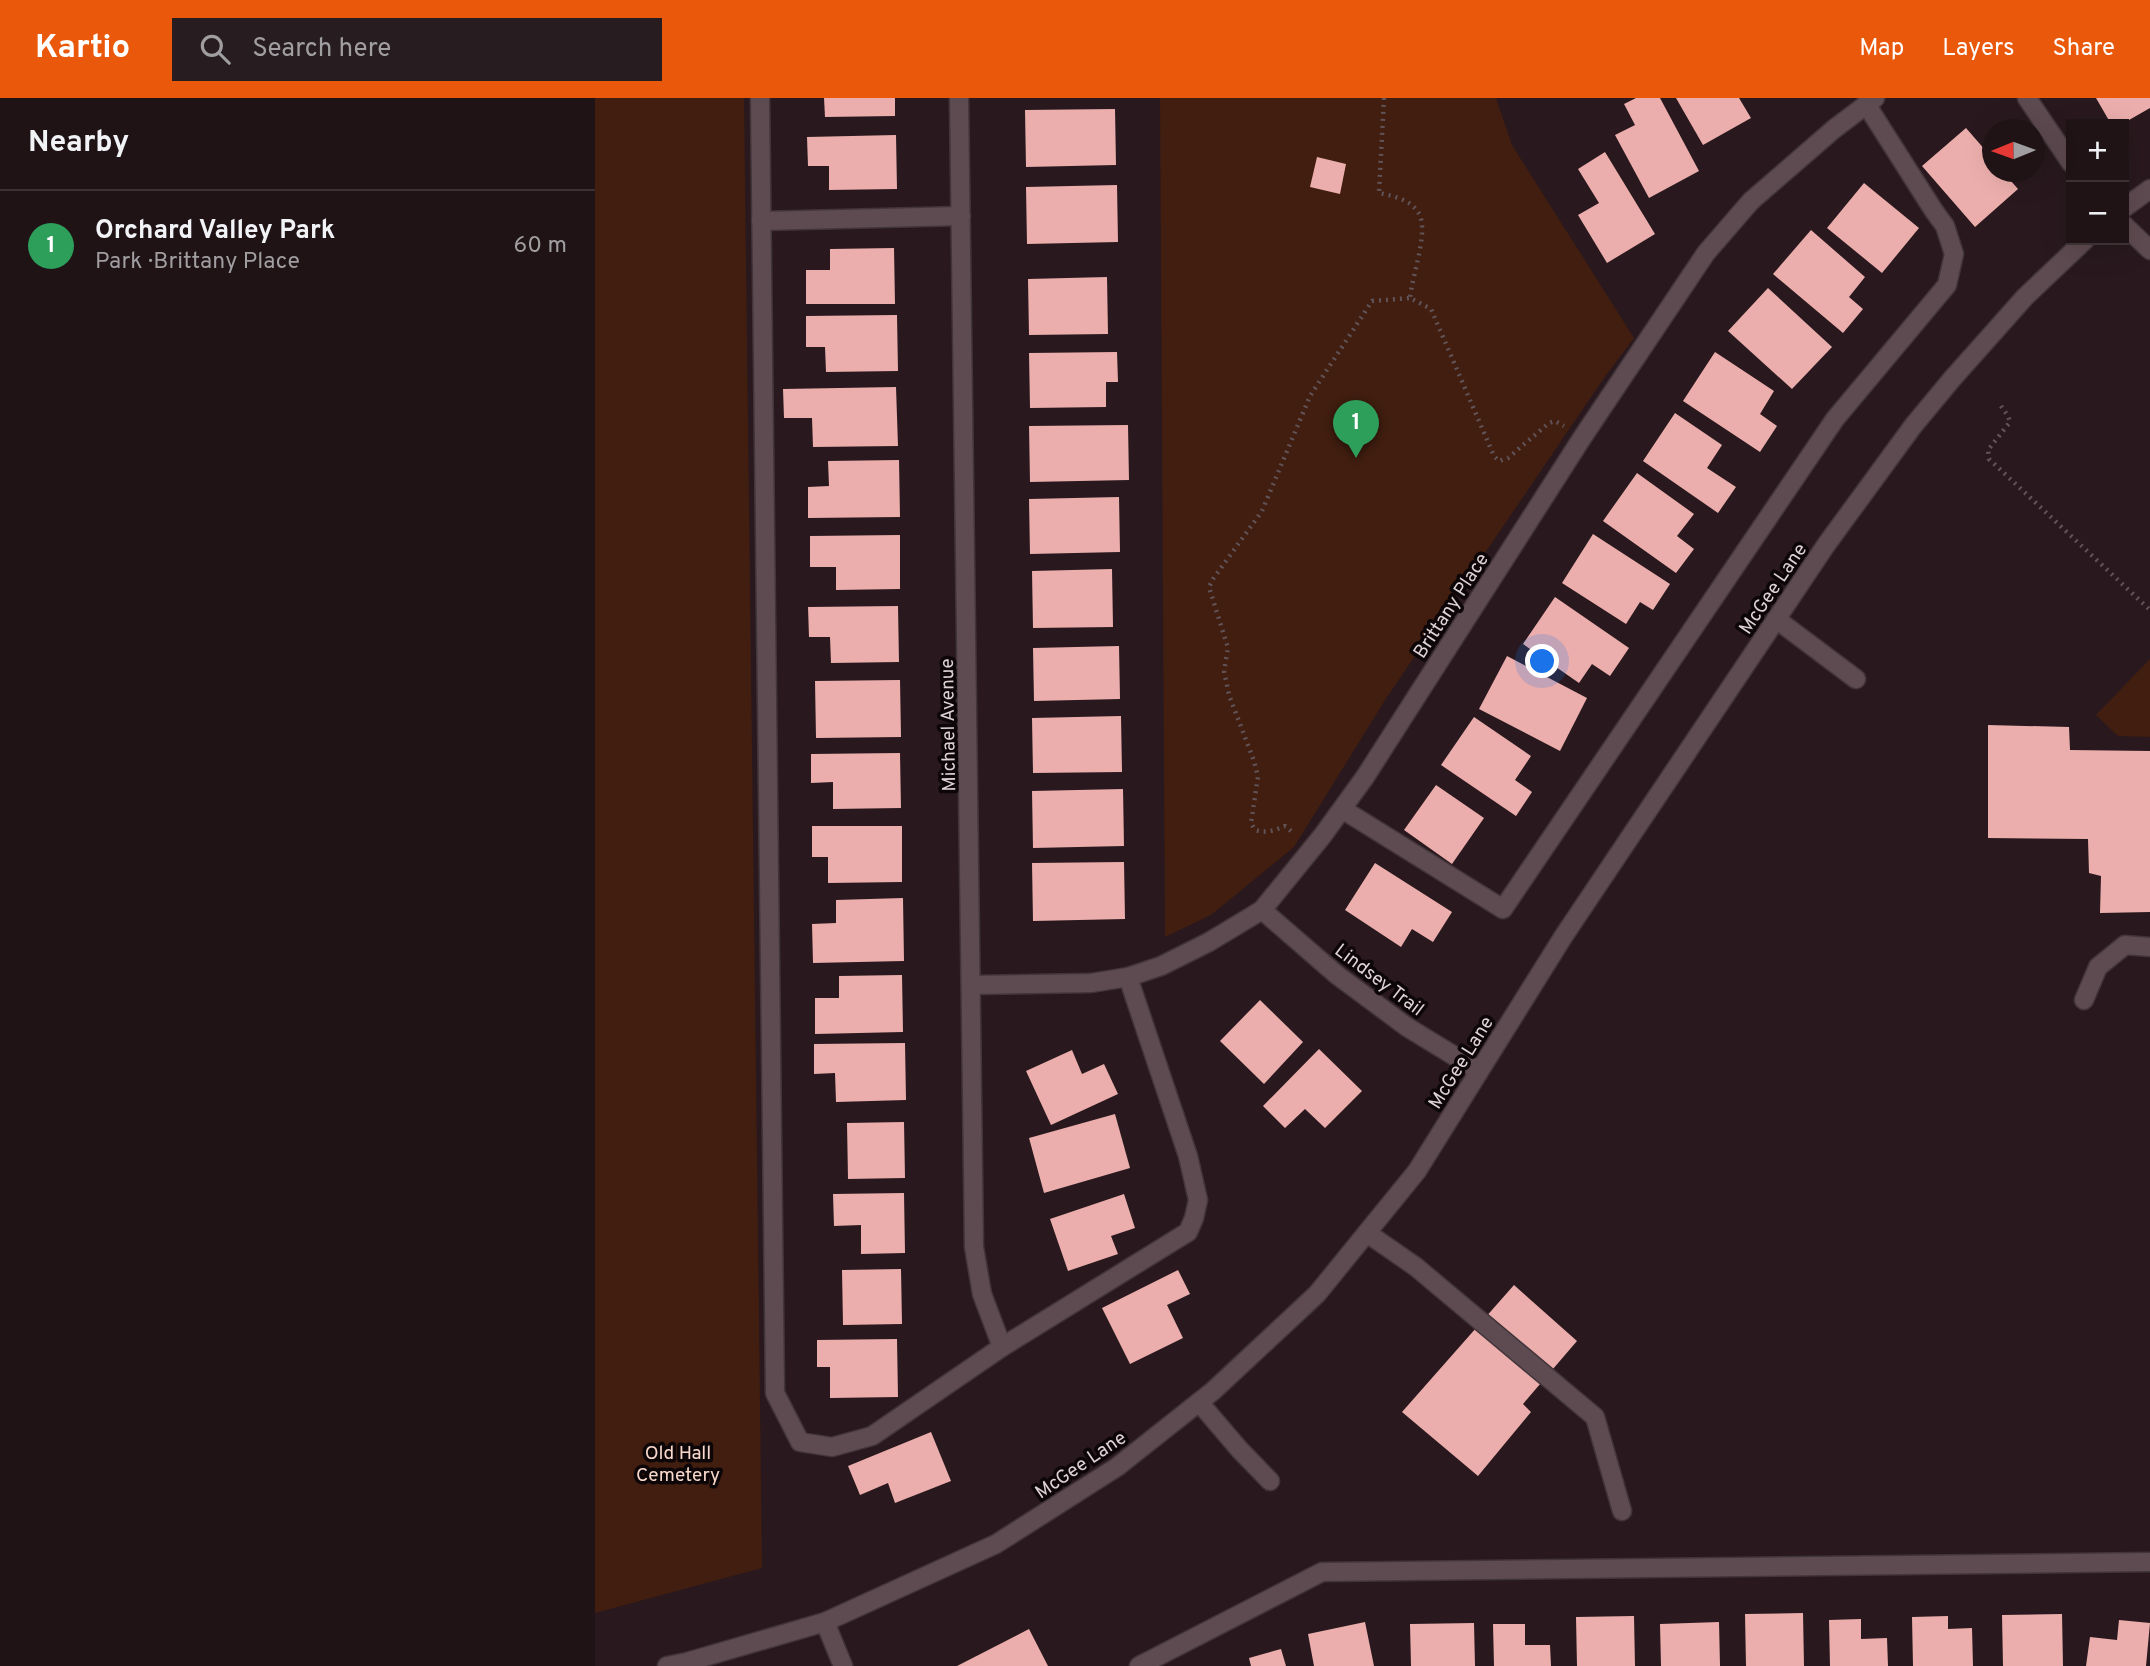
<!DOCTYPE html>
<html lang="en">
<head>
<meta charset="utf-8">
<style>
	body { margin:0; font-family:Overpass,sans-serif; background:#271c1f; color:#f1f3f6 }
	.controls { position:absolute; right:21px; top:21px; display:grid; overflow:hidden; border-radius:0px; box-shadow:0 7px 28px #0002 }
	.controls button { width:63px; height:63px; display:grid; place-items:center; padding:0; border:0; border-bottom:2px solid #3c3235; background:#1f1316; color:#f1f3f6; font:35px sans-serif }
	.compass { position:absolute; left:1387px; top:21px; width:63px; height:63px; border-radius:50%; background:#1f1316; box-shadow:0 7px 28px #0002; rotate:269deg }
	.you { position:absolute; left:948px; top:564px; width:24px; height:24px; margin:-18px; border:5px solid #fff; border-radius:50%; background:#1a73e8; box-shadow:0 0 0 10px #1a73e833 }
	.badge { display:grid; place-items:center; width:46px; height:46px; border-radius:50%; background:#ea580c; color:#fff; font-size:23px; font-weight:700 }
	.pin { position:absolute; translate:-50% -58px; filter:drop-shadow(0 2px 4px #0008) }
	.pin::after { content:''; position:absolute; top:37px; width:24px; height:21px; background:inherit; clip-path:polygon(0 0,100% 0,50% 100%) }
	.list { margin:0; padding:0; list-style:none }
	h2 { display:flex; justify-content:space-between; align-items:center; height:91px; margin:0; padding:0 28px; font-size:30px }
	h2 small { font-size:23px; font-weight:400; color:#a19ea1 }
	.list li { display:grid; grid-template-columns:46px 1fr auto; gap:21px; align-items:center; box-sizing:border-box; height:112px; padding:0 28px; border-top:2px solid #3c3235 }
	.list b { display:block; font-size:26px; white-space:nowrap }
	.list p { margin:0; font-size:23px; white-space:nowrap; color:#a19ea1 }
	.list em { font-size:23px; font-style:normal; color:#a19ea1 }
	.icon { flex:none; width:38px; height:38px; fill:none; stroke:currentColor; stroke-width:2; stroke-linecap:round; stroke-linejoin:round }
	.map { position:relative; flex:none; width:1555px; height:1568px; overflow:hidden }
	header { display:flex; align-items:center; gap:42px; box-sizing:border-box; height:98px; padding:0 35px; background:#ea580c; color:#fff }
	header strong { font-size:33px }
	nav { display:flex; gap:38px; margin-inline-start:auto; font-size:24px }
	.search { width:490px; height:63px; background:#271c1f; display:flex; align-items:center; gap:18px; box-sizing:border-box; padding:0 24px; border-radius:0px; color:#a19ea1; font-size:26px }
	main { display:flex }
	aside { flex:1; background:#1f1316 }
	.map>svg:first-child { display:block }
</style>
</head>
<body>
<header>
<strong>Kartio</strong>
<div class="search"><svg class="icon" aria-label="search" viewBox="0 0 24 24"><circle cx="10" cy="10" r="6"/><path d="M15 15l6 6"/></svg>Search here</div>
<nav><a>Map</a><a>Layers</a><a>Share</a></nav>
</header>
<main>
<aside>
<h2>Nearby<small></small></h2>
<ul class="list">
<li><span class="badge" style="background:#2e9e5b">1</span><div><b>Orchard Valley Park</b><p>Park · Brittany Place</p></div><em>60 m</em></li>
</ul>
</aside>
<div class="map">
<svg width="1555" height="1568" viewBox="0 0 1555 1568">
	<rect width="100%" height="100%" fill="#29191e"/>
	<g fill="#411e0f">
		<path d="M0 0H149L167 1470 0 1515Z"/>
		<path d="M565 0H901L917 47 1039 240 1009 280 792 599 699 749 616 817 570 839Z"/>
		<path d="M1555 561V639L1523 638 1501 617Z"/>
	</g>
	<g fill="#ebaeac">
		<path d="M229 0H300V18L230 19Z"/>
		<path d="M1041 0H1065L1104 73 1054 100 1020 37 1040 27 1029 6Z"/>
		<path d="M1081 0H1144L1156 20 1108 47Z"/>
		<path d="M1501 0H1555V10L1527 26H1516Z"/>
		<path d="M520 11 521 67 431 69 430 12Z"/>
		<path d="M1371 30 1398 61V74H1408L1423 91 1380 129 1327 68Z"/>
		<path d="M301 37 302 91 234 92V68H213L212 39Z"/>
		<path d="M1010 54 1060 136 1012 165 983 117 1004 105 983 71Z"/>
		<path d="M722 59 751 66 745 96 715 89Z"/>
		<path d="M1269 85 1324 130 1287 175 1232 130Z"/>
		<path d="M522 87 523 144 432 146 431 89Z"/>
		<path d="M1216 132 1270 179 1254 199 1268 211 1248 235 1178 176Z"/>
		<path d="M299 150 300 206H211V172H235V151Z"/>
		<path d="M512 179 513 236 434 237 433 181Z"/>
		<path d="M1173 190 1237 249 1197 291 1133 233Z"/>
		<path d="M302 217 303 273 231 274 230 249H211V218Z"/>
		<path d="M522 254 523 284H511V309L435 310 434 255Z"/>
		<path d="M1120 254 1179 293 1165 316 1182 328 1165 354 1088 303Z"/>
		<path d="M301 289 303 348 218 349 217 320H189L188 291Z"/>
		<path d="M1080 315 1127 347 1112 370 1141 389 1123 415 1048 363Z"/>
		<path d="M533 327 534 382 435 384 434 328Z"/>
		<path d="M304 362 305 419 213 420V389L234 388 233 363Z"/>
		<path d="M1042 375 1099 416 1082 438 1099 451 1081 475 1008 423Z"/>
		<path d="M524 399 525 454 435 456 434 401Z"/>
		<path d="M998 436 1075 486 1058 512 1045 504 1031 526 967 485Z"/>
		<path d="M305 437V491L241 492V469H215V438Z"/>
		<path d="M517 471 518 529 438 530 437 473Z"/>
		<path d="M960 499 1034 550 1015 578 997 566 984 585 928 546Z"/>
		<path d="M303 508 304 564 236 565 235 539H214L213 509Z"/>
		<path d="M524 548 525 601 439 603 438 550Z"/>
		<path d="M912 558 992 600 965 653 884 611Z"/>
		<path d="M305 582 306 639 221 640 220 583Z"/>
		<path d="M526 618 527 674 438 675 437 620Z"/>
		<path d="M879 619 936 658 920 682 937 694 921 718 846 667Z"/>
		<path d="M1393 627 1474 629 1475 652 1555 653V814L1505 815 1506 778 1494 775 1493 741 1393 740Z"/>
		<path d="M305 655 306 710 238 711V684L216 685V656Z"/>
		<path d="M841 687 889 720 857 766 809 732Z"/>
		<path d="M528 691 529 748 438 750 437 693Z"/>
		<path d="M217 728H307V784L233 785V759H217Z"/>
		<path d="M529 764 530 821 438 823 437 765Z"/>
		<path d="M780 765 857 814 838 844 817 831 806 849 750 812Z"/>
		<path d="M308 800 309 863 218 865 217 826 241 825V802Z"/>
		<path d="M307 877 308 934 220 936V900H244V878Z"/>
		<path d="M665 902 708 944 669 986 625 943Z"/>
		<path d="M310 945 311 1002 241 1004 240 975 219 976V946Z"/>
		<path d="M724 951 767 993 730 1030 710 1011 690 1030 668 1008Z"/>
		<path d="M477 952 487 976 509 966 523 996 456 1027 431 973Z"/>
		<path d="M520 1016 535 1070 449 1095 434 1040Z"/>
		<path d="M309 1024 310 1080 253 1081 252 1025Z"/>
		<path d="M309 1095 310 1155 266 1156V1127L239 1128 238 1096Z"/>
		<path d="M529 1096 540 1130 516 1138 523 1156 473 1173 455 1121Z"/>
		<path d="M306 1171 307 1226 248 1227 247 1172Z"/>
		<path d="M583 1172 595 1196 572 1207 588 1240 535 1266 507 1210Z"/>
		<path d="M919 1187 982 1243 928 1306 936 1314 883 1378 807 1314Z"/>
		<path d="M302 1241 303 1299 235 1300V1269H222V1242Z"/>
		<path d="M336 1334 356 1383 300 1405 293 1385 265 1397 253 1368Z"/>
		<path d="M1208 1515 1209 1568H1151L1150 1516Z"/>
		<path d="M1467 1516 1468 1568H1408L1407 1517Z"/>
		<path d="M1039 1518 1040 1568H982L981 1519Z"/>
		<path d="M1353 1518V1531L1377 1530 1378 1568H1318L1317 1519Z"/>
		<path d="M1266 1521V1541L1292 1540 1293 1568H1235L1234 1522Z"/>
		<path d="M1524 1522 1555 1525 1551 1568H1491L1495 1539 1522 1542Z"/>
		<path d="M770 1524 779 1568H719L713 1536Z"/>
		<path d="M1124 1524 1125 1568H1066L1065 1526Z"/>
		<path d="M879 1525 880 1568H816L815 1526Z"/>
		<path d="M898 1526H930V1547H955L956 1568H899Z"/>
		<path d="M434 1531 453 1568H362Z"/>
		<path d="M686 1551 691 1568H656L654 1560Z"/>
	</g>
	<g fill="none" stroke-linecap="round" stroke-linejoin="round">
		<defs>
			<g id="minor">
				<path d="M165 0 180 1295 205 1344 237 1349 277 1338 407 1249 593 1134 599 1120 603 1102 593 1058 533 879"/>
				<path d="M364 0 379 1149 387 1196 407 1249"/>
				<path d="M1432 0 1476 65"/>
				<path d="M1529 110 1555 91"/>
				<path d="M166 123 366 118"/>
				<path d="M1529 127 1555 152"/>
				<path d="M1181 521 1261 581"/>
				<path d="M747 711 908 811 1240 321 1352 187 1359 156 1350 128 1339 113 1271 6"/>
				<path d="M667 812 742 877 812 929 884 973"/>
				<path d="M377 887 496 885 533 879 566 868 614 844 667 812 728 737 770 679 987 340 1111 155 1156 103 1239 31 1280 0"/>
				<path d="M1489 902 1503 869 1530 847 1555 849"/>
				<path d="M772 1135 821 1169 1000 1319 1027 1413"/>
				<path d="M604 1304 644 1351 675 1383"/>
				<path d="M230 1524 248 1568"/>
				<path d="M72 1568 92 1564 230 1524 401 1446 522 1369 618 1293 722 1196 822 1073 968 839 1231 447 1318 328 1357 281 1430 199 1490 142"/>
				<path d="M544 1568 727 1474 1555 1464"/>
			</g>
		</defs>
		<use href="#minor" stroke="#423539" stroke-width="21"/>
		<g stroke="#615357" stroke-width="4.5" stroke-dasharray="2 5" stroke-linecap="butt">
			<path d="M789 0 784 95C797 98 815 101 823 114 835 131 817 178 815 200L836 211 899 358 904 363 913 360 954 325 960 323 969 328"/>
			<path d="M1406 308 1413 318 1415 324 1393 352 1394 361 1555 512"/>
			<path d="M696 733 690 728C679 733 671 735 660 732L656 725 663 679 659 663 634 597 629 573 633 550 614 489 618 481 667 413 715 298 777 203 815 200"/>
		</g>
		<use href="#minor" stroke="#5e4b51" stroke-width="18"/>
	</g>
	<g text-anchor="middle" stroke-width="7" stroke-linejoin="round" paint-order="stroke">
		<g font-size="19" fill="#ded2d5" stroke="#0d0608">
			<text transform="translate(1177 490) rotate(-56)" y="7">McGee Lane</text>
			<text transform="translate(855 507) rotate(-57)" y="7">Brittany Place</text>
			<text transform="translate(352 627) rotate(-91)" y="7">Michael Avenue</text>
			<text transform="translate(785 881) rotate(37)" y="7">Lindsey Trail</text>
			<text transform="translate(865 964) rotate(-58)" y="7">McGee Lane</text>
			<text transform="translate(485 1366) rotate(-34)" y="7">McGee Lane</text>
		</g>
		<g font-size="19" fill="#fad9cc" stroke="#0d0608">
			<text x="83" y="1361">Old Hall<tspan x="83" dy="22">Cemetery</tspan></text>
		</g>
	</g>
</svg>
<div class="controls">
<button>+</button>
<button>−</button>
</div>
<svg class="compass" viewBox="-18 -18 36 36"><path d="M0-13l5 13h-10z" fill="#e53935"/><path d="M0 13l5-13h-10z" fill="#a19ea1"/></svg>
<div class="you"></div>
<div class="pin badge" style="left:761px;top:360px;background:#2e9e5b">1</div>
</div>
</main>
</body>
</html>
